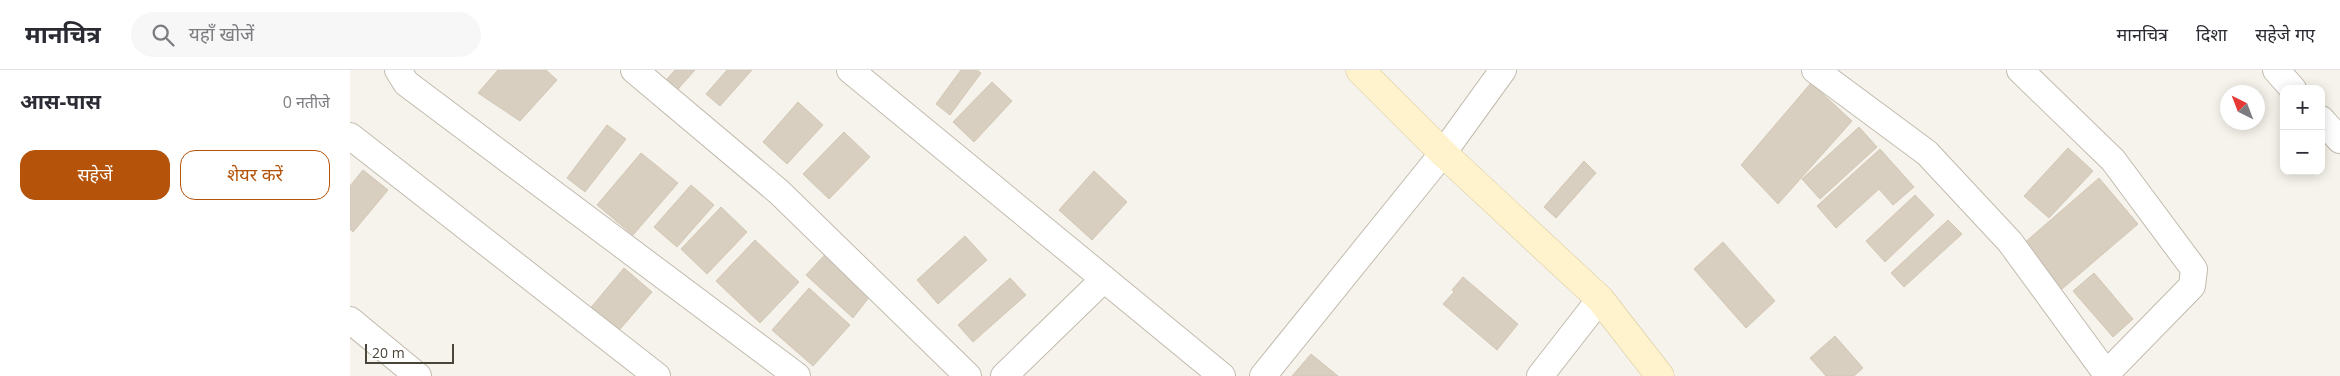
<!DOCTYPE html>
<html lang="hi">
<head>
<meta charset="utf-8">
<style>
	body { margin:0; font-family:"Open Sans","Noto Sans Devanagari",sans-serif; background:#f7f7f7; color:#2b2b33 }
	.controls { position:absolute; right:15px; top:15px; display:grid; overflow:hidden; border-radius:10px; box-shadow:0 2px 12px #0003 }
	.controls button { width:45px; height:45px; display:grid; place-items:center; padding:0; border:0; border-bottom:1px solid #e1e1e2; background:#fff; color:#2b2b33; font:25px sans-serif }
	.compass { position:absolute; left:1870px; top:15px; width:45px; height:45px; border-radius:50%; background:#fff; box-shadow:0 2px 12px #0003; rotate:318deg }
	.scale { position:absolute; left:15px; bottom:12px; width:89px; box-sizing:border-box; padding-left:5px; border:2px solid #4b4439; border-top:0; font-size:14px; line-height:18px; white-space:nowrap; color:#4b4439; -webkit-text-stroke:4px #fff; paint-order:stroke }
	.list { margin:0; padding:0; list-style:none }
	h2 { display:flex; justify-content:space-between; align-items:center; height:65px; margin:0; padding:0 20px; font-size:21px }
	h2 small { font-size:16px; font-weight:400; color:#7c7c81 }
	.actions { display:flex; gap:10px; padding:15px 20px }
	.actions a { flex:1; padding:11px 0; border:1px solid #b45309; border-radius:15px; text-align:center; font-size:18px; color:#b45309 }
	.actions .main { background:#b45309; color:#fff }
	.icon { flex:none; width:28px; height:28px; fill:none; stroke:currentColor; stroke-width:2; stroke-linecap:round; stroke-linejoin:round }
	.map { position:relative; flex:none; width:1990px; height:306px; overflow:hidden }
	header { display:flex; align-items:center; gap:30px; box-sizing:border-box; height:70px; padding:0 25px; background:#fff; border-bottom:1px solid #e1e1e2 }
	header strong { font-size:24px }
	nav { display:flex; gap:28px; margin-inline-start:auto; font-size:18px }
	.search { width:350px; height:45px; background:#f7f7f7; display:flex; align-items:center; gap:12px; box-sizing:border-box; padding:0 18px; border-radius:28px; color:#7c7c81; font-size:19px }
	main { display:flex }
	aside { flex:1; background:#fff }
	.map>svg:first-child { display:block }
</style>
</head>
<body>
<header>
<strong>मानचित्र</strong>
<div class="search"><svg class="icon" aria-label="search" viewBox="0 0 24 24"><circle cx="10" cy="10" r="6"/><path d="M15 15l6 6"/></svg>यहाँ खोजें</div>
<nav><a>मानचित्र</a><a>दिशा</a><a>सहेजे गए</a></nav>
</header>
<main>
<aside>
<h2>आस-पास<small>0 नतीजे</small></h2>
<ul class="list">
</ul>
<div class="actions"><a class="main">सहेजें</a><a>शेयर करें</a></div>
</aside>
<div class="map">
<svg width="1990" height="306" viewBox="0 0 1990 306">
	<rect width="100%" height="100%" fill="#f6f3ec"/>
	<g fill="#d8cfc1" stroke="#d3c7b4">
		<path d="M148 0H196L207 10 170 51 128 23Z"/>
		<path d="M325 0H345L321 27 310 17Z"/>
		<path d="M377 0H402L370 36 356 24Z"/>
		<path d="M611 0H627L631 3 600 45 586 34Z"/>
		<path d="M642 12 662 31 624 72 603 52Z"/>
		<path d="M1461 13 1502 51 1428 134 1391 95Z"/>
		<path d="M448 32 473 55 437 94 413 72Z"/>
		<path d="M257 55 276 69 235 122 217 108Z"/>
		<path d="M1509 57 1527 77 1470 129 1452 109Z"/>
		<path d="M494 62 520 87 479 129 453 104Z"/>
		<path d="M1718 78 1743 101 1699 148 1674 126Z"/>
		<path d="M1530 79 1564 117 1543 135 1529 119 1486 158 1467 136Z"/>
		<path d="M291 83 328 113 283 165 247 135Z"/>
		<path d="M1234 91 1246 103 1206 148 1194 137Z"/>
		<path d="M13 100 38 120 3 162 0 159V116Z"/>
		<path d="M744 101 777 132 742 170 709 140Z"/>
		<path d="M1749 108 1788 154 1712 219 1673 174Z"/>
		<path d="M341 115 364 135 327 177 304 157Z"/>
		<path d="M1565 125 1584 145 1535 192 1516 171Z"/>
		<path d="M371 137 397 162 357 204 331 179Z"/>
		<path d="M1598 150 1612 164 1554 217 1541 203Z"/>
		<path d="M615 166 637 190 588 234 567 210Z"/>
		<path d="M405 170 449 212 410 253 366 211Z"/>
		<path d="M1373 172 1425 231 1396 258 1344 199Z"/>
		<path d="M482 177 526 218 503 248 456 205Z"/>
		<path d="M274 198 302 222 265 265 238 241Z"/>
		<path d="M1744 203 1783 249 1763 267 1723 221Z"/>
		<path d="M1113 207 1168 254 1147 280 1093 234 1104 222 1102 220Z"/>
		<path d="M660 208 676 225 623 272 608 255Z"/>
		<path d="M459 218 500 255 463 296 422 260Z"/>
		<path d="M1485 266 1513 298 1504 306H1476L1460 288Z"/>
		<path d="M961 284 988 306H942Z"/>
	</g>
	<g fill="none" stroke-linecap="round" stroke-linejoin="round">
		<defs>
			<g id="street">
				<path d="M48 0 56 13 447 306"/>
				<path d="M284 0 429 122 618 306"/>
				<path d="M500 0 872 306"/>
				<path d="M1465 0 1577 83 1660 172 1758 306"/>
				<path d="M1670 0 1763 90 1844 199 1842 216 1756 304"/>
				<path d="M1926 0 1943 19"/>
				<path d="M1971 49 1990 70"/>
				<path d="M0 66 307 306"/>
				<path d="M0 250 68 306"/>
				<path d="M654 306 754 209"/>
				<path d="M913 306 1093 83 1153 0"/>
				<path d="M1190 306 1250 229"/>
			</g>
			<path id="secondary" d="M1010 0 1093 83 1250 229 1310 306"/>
		</defs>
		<use href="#street" stroke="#c2bbae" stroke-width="28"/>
		<use href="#secondary" stroke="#d6c79b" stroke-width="29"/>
		<use href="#street" stroke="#fff" stroke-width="26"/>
		<use href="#secondary" stroke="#fff3cd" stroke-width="28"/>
	</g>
</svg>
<div class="controls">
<button>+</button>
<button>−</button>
</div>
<svg class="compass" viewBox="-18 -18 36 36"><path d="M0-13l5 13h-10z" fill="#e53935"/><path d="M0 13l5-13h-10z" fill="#7c7c81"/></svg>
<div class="scale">20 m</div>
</div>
</main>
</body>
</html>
